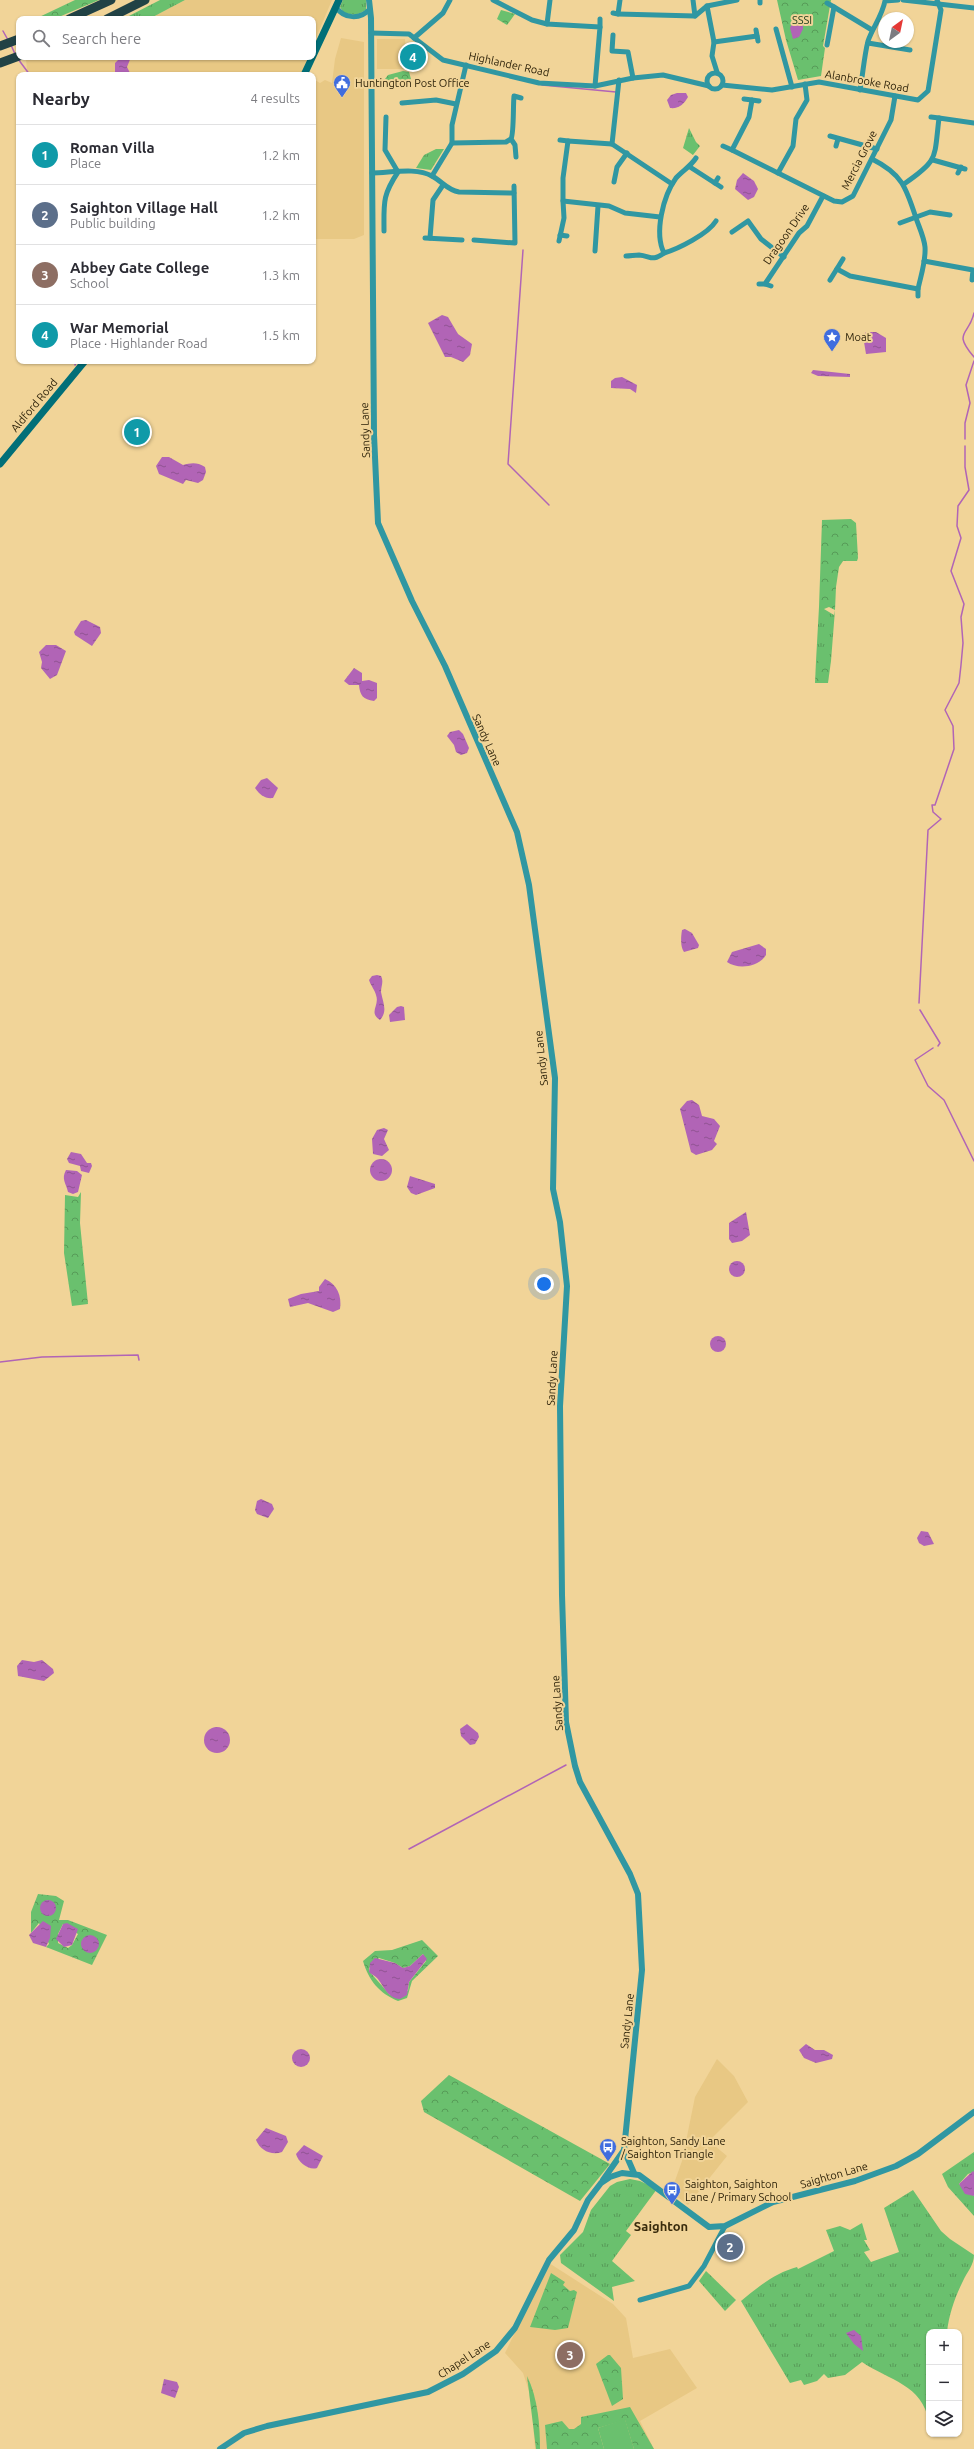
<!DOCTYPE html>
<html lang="en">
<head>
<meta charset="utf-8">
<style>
	body { margin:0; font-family:Ubuntu,sans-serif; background:#f2f2f3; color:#2b2b33 }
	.controls { position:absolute; right:12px; bottom:12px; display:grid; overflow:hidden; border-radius:8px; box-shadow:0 1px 3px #0004 }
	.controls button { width:36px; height:36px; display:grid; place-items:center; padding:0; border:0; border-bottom:1px solid #e1e1e2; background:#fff; color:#2b2b33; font:20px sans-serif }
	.compass { position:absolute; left:878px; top:12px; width:36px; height:36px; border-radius:50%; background:#fff; box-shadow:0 1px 3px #0004; rotate:33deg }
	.you { position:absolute; left:544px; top:1284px; width:14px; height:14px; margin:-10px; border:3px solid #fff; border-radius:50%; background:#1a73e8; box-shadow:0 0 0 6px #1a73e833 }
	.badge { display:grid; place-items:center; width:26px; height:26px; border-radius:50%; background:#406dde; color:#fff; font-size:13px; font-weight:700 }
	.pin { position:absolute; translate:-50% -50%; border:2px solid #fff; box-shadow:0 1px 4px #0006 }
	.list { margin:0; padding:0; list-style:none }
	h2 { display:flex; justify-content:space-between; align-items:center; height:52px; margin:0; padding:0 16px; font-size:17px }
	h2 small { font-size:13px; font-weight:400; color:#7c7c81 }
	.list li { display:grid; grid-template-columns:26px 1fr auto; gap:12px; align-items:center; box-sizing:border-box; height:60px; padding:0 16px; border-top:1px solid #e1e1e2 }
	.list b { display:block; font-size:15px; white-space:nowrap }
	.list p { margin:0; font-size:13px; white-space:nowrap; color:#7c7c81 }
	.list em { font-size:13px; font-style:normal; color:#7c7c81 }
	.icon { flex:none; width:22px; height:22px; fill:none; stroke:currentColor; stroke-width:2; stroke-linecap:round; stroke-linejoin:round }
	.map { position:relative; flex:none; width:974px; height:2449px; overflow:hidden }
	.search { position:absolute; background:#fff; box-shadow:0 1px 3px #0004; left:16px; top:16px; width:300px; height:44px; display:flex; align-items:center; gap:10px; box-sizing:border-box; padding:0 14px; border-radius:8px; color:#7c7c81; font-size:15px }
	.panel { position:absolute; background:#fff; box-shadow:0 1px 3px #0004; left:16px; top:72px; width:300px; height:292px; border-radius:8px }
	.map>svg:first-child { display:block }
</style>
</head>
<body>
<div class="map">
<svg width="974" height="2449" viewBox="0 0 974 2449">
	<defs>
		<pattern id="grass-tufts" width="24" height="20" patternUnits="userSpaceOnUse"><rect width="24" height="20" fill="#6ac06e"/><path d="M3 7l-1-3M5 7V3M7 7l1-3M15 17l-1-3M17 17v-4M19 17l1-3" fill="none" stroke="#579b58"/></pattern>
		<pattern id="forest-crowns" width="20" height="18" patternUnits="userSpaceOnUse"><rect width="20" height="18" fill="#6ac06e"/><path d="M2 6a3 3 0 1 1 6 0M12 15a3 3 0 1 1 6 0" fill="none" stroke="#579b58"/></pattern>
		<pattern id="water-ripples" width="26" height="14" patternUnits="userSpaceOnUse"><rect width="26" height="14" fill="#b164b6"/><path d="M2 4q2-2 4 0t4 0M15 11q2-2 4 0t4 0" fill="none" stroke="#905292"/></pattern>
	</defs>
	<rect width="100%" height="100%" fill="#f1d498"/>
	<g fill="#e8c884">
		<path d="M185 0H332L313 45V19H149Z"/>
		<path d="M341 38 364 42V235L354 239H313V79L320 83 325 80 332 83 335 59Z"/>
		<path d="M377 39H405L406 69H377Z"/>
		<path d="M32 57H308L301 75H30L27 70 26 59Z"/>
		<path d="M717 2059 734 2076 748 2102 709 2141 727 2156 688 2205 671 2192 682 2161 695 2097Z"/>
		<path d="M549 2263 613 2304 626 2318 633 2358 670 2349 697 2388 640 2421 654 2449H535L531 2397 523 2373 505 2353Z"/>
	</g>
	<g fill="url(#grass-tufts)">
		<path d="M160 0H185L149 19H123Z"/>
		<path d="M343 0H366V10L356 15 344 13 340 7Z"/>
		<path d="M689 128 696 142 700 146 693 155 683 148Z"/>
		<path d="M436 149H444L431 170 416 168 424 155Z"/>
		<path d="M819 607H829L824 609 834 615 835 610 831 661H816Z"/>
		<path d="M974 2152V2172L968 2174 959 2184 974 2196V2216L948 2187 942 2174Z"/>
		<path d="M630 2179 640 2181 657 2189 626 2231 631 2235 612 2261 635 2281 612 2287 614 2301 561 2263 560 2255 583 2232 591 2210 610 2186 617 2182Z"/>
		<path d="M913 2190 941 2231 950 2239 974 2255C974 2265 967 2272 963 2281 955 2297 949 2314 947 2332H929V2422C922 2384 890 2381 862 2362L845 2375 828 2378 824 2374 817 2381 804 2385 801 2380 790 2383 741 2301C758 2287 775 2273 797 2267L798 2269 834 2251 826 2230 840 2226 850 2230 862 2223 867 2240H864L870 2250 864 2252 871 2262 899 2252 884 2208Z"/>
		<path d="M706 2271 736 2300 725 2311 699 2281Z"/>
	</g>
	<g fill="url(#forest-crowns)" fill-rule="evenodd">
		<path d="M75 0H99L54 19H35Z"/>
		<path d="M777 0H831L823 46 825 48 821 76 798 80 786 40Z"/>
		<path d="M501 10 515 14 507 25 497 19Z"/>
		<path d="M403 71 409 72 411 79 398 88 388 86 385 79 388 75Z"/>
		<path d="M851 519 856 523 858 558 857 561H843L839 567 836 587 835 610 829 607H819L822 520Z"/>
		<path d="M816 661H831L828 683H815Z"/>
		<path d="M81 1192 80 1223 88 1304 72 1306 64 1253 65 1195 78 1197Z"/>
		<path d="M38 1894 56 1896 64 1901 59 1920H68L107 1935 92 1965 46 1947 49 1944 39 1923 31 1933V1912ZM63 1924 78 1934 72 1945 68 1948 58 1943V1934Z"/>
		<path d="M422 1940 438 1956 412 1981 407 1998 398 2001C379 1993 369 1981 363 1961L375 1951 392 1950ZM423 1954 426 1961 409 1982 408 1991 390 1995 369 1971V1968L379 1958 395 1963 403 1968 410 1966Z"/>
		<path d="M449 2075 610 2164 580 2201 424 2112 421 2101Z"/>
		<path d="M551 2273 565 2282 563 2285 570 2291 574 2290 577 2292 568 2328 555 2330 530 2327Z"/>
		<path d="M608 2355H610L621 2368 623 2399 612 2406 596 2364Z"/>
		<path d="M527 2376C538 2398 540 2426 540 2449H536Z"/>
		<path d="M630 2407 654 2449H634L625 2420 598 2428 604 2449H547L545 2425 562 2421 569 2429H574L581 2424V2417Z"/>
	</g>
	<path fill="#6ac06e" d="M625 2419 634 2449H604L598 2428Z"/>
	<g fill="url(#water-ripples)">
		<path d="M797 19 803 22V29L799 37 793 39 790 28 793 21Z"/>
		<path d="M121 57H131L127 67 131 75H115V63Z"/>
		<path d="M677 93H686L688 97C684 104 679 109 670 108L667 100 671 95Z"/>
		<path d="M743 173 754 181 758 189 754 197 748 200 735 189 737 180Z"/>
		<path d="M442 315 448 317 458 334 472 344 470 355 463 362 451 357H445L428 323Z"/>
		<path d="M866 332H876L886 338V352L866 354 863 336Z"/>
		<path d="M813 370 850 374V377L818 376 811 373Z"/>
		<path d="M622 377 637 385 636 393 630 389 611 388V381L615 378Z"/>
		<path d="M162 457H169L183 465C191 463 197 462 205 467L206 472 203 480 198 483 186 480 183 484 159 474 156 466Z"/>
		<path d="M86 620 100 627 101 633 92 646 75 635 74 632 81 621Z"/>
		<path d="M46 645H56L66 651 57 675 50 679 41 668 42 662 39 652Z"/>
		<path d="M354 668 362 673V681L369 680 377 683V698L374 701C363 699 360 696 359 685H349L344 681Z"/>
		<path d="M459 730 463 734 469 748 467 753 461 755 456 752 454 745 447 736 450 732Z"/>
		<path d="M267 778 278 788 273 798C265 799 260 795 255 788L261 780Z"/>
		<path d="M685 929 692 933 699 945 698 948 684 952C680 947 681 936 682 930Z"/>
		<path d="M759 944 766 949V955C759 967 738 970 727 962L732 952Z"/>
		<path d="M377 975 381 976C384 982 381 986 381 992 383 1003 388 1011 380 1020 368 1012 380 1006 376 995 375 990 371 986 369 980L372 976Z"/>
		<path d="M401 1006 404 1007 405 1020 390 1022 389 1015 397 1007Z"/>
		<path d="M692 1100 699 1105 702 1116 714 1119 720 1126 714 1141 717 1144 712 1150 696 1155 691 1152 680 1109 687 1101Z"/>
		<path d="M384 1128 388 1130 384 1139 389 1150 382 1156 373 1154 372 1139 377 1130Z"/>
		<path d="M71 1152 81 1154 87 1163H91L92 1166 89 1173 81 1171 80 1166 69 1163 67 1159Z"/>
		<circle cx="381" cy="1170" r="11"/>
		<path d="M66 1170 77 1171 82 1175 78 1192 73 1194 68 1192C66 1183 61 1179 66 1170Z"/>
		<path d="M410 1176 435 1184V1188L416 1195 411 1193 407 1187Z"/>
		<path d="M746 1212 750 1235 742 1241 732 1243 729 1239V1223Z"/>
		<circle cx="737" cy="1269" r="8"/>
		<path d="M325 1279C337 1284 342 1296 340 1309L333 1312 308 1303 290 1307 288 1299 301 1294 319 1291V1287Z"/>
		<circle cx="718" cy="1344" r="8"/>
		<path d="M261 1499 272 1504 274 1509 268 1518 257 1514 255 1510 257 1501Z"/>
		<path d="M921 1531 928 1532 934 1544 924 1546 919 1543 917 1538Z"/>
		<path d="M22 1660 34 1662 42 1660 53 1669 54 1673 44 1681 18 1676 17 1666Z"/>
		<path d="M467 1724 478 1733 479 1737 475 1744 470 1745 461 1736 460 1729Z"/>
		<circle cx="217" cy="1740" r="13"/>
		<circle cx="48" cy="1908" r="8"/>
		<path d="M43 1921 51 1926 50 1938 46 1947 33 1943 29 1935Z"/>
		<path d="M67 1923 78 1929 72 1945 64 1947 56 1939 63 1924Z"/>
		<circle cx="90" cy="1944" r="9"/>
		<path d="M423 1954 427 1959 409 1982 407 1995 400 1999C387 1998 384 1986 377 1978 374 1975 372 1975 369 1972L370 1963 375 1958 395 1963 403 1968 410 1966Z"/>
		<path d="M806 2044 815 2050H824L833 2055 832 2059 816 2063 804 2058 799 2050Z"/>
		<circle cx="301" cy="2058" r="9"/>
		<path d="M266 2128 286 2136 288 2142 282 2152C271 2156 260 2150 256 2140Z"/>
		<path d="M304 2145 323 2156 317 2168C309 2171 298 2162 296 2154Z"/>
		<path d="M973 2171 974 2172V2196L965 2194 959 2184Z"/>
		<path d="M854 2330 861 2336 863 2351 854 2344 846 2333Z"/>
		<path d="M164 2379 177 2382 179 2387 175 2398 161 2393Z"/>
	</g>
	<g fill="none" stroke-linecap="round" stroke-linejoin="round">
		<g stroke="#b164b6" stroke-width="1.5">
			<path d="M3 31 8 40"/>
			<path d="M11 45 15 54"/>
			<path d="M18 59 30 75"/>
			<path d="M542 85 616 92"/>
			<path d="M523 250 508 464 549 505"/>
			<path d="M974 313C969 336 952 331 974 357"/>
			<path d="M75 365 76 361"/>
			<path d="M965 439V423L970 403 966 385 974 361"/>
			<path d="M919 1003 928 830 941 819 933 812 932 805H935L954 749 953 726 945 710 959 683 961 665 963 643 961 617 964 604 951 571 961 538 957 526 958 506 969 490 965 467V446"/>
			<path d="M920 1010 940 1043 938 1046"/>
			<path d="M933 1048 915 1060 928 1086 944 1100 974 1161"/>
			<path d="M0 1362 42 1357 138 1355 139 1360"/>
			<path d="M409 1849 566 1765"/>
		</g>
		<g stroke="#3097a2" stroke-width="5">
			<path d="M493 0 532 20 547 24 600 27 595 86"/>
			<path d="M693 0 695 16"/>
			<path d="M760 0V3"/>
			<path d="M903 0 974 8"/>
			<path d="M827 3 834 7"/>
			<path d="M707 6 714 42 712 56 717 72"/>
			<path d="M336 7C344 19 360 20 370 9"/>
			<path d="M613 13 618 14 620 0"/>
			<path d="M618 14 695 16 707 6 737 0"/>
			<path d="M600 19V27"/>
			<path d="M547 24 550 0"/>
			<path d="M776 29 792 87"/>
			<path d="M756 30 758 41"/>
			<path d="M371 33 409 34 443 60 539 83 595 86 633 78 663 75 709 86"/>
			<path d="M613 35 612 51 628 52 633 78"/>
			<path d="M414 38 443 13 450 0"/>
			<path d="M714 42 757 36"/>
			<path d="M868 43 910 50"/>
			<path d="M827 45 834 7 872 30"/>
			<circle cx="715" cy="81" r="8"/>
			<path d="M722 85 772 90 819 82 918 100 928 91 941 10 937 0"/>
			<path d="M860 90C863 74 864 57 868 41 873 27 882 16 885 1L898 0"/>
			<path d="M744 99 752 100 749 117 732 150 834 201 842 202 853 196 891 120 895 96"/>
			<path d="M752 100 759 101"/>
			<path d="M402 103 436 100 456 104"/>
			<path d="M931 117 939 118"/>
			<path d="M830 136 877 149"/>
			<path d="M560 140 568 141"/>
			<path d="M452 143 506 142 511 139"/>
			<path d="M612 144 619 80"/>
			<path d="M723 146 732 150"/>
			<path d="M836 146 838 139"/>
			<path d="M516 157 515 145 511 139C514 134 513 105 514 96L521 98"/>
			<path d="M696 158C690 167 682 171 676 178 663 196 654 233 664 253 678 249 708 234 716 221"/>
			<path d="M933 160 965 169"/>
			<path d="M690 167 721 187"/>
			<path d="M372 173C390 173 416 167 432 176 443 182 447 190 459 192L514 193"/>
			<path d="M778 173 793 146 796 119 807 100 805 84"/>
			<path d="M958 173 961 167"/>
			<path d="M432 176 452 143V125L466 65"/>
			<path d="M614 182 617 167 627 153"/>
			<path d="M715 183 718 178"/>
			<path d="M904 184C939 160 934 159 939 118L974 123"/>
			<path d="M660 217 625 213 609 206 563 201V178L568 141 612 144 672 184"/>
			<path d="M900 223 930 212 950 215"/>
			<path d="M384 231C384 203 382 196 398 172L385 150 386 117"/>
			<path d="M732 232 748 221 761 239 784 257"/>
			<path d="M560 235 567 236"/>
			<path d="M425 238 462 240"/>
			<path d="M430 238 433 200 443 185"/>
			<path d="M474 240 515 243 514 186"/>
			<path d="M559 241 564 218 563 201"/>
			<path d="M595 251 598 206"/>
			<path d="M626 256C630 256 635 255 639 255 651 256 652 262 664 253"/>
			<path d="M924 261 973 270 972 280"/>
			<path d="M837 269 850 276 918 289C921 275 926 261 925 247 924 237 919 227 916 218 906 187 902 174 872 159"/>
			<path d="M830 280 843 259"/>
			<path d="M759 284H765L799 233 807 226 823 196"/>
			<path d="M765 284 771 286"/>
			<path d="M918 289V296"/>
			<path d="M640 2300 689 2286 704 2266 725 2226"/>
		</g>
		<g stroke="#3097a2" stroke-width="6">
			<path d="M369 0 371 18 374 435 378 523 412 601 445 666 517 832 529 885 555 1078 553 1189 560 1222 567 1286 560 1406 562 1595 566 1722 575 1766 580 1782 630 1874 638 1894 642 1970 624 2150 634 2173"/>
			<path d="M603 2180 624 2150"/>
			<path d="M220 2449 244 2433 267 2426 428 2392 463 2374 496 2351 515 2328 549 2260 574 2230 588 2200 601 2183 610 2177 622 2173 639 2175 709 2227 725 2226 773 2202 855 2181 896 2166 918 2154 974 2112"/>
		</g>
		<g stroke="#016f78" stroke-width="7">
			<path d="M304 75 339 0"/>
			<path d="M0 464 85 361"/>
		</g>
		<g stroke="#214245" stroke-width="9">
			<path d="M69 19 111 0"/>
			<path d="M107 19 145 0"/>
			<path d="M0 46 19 39"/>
			<path d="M0 63 19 56"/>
		</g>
	</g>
	<defs>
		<symbol id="civic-pin" viewBox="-11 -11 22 30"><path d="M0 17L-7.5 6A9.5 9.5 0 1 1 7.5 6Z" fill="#406dde" stroke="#f1d498"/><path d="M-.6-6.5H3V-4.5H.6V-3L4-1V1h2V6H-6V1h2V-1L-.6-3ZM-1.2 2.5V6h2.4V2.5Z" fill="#fff"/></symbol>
		<symbol id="sight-pin" viewBox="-11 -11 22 30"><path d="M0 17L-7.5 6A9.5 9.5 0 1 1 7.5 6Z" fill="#406dde" stroke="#f1d498"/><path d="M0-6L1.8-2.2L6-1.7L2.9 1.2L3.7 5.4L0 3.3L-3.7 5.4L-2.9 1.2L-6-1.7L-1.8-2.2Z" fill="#fff"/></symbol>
		<symbol id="bus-pin" viewBox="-11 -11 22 30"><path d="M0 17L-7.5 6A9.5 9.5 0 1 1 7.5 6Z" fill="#406dde" stroke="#f1d498"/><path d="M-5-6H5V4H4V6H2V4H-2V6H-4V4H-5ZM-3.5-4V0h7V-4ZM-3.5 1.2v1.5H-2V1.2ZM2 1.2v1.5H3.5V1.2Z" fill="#fff"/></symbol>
	</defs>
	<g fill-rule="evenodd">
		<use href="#civic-pin" x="332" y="73" width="20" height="27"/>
		<use href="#sight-pin" x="822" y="327" width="20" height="27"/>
		<use href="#bus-pin" x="598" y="2137" width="20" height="27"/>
		<use href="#bus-pin" x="662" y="2180" width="20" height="27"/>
	</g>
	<g text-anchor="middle" stroke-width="4" stroke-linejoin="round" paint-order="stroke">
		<g font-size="11" fill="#173b19" stroke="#f1d498">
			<text x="802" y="24">SSSI</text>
		</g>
		<g font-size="11" fill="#291e06" stroke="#f1d498">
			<text transform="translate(509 64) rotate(12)" y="4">Highlander Road</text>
			<text transform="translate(867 81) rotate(10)" y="4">Alanbrooke Road</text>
			<text transform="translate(859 160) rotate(-63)" y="4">Mercia Grove</text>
			<text transform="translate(786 234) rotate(-55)" y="4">Dragoon Drive</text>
			<text transform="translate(34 405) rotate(-50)" y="4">Aldford Road</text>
			<text transform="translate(365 430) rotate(-92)" y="4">Sandy Lane</text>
			<text transform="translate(487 740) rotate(66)" y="4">Sandy Lane</text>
			<text transform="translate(541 1058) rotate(-96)" y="4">Sandy Lane</text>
			<text transform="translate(552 1378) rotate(-87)" y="4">Sandy Lane</text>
			<text transform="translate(557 1703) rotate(-94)" y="4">Sandy Lane</text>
			<text transform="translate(627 2021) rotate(-84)" y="4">Sandy Lane</text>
			<text transform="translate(834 2175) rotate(-16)" y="4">Saighton Lane</text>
			<text transform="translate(464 2359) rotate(-33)" y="4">Chapel Lane</text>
		</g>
		<g font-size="11" fill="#291e06" stroke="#f1d498" text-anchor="start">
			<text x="355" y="87">Huntington Post Office</text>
			<text x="845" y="341">Moat</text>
			<text x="621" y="2145">Saighton, Sandy Lane<tspan x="621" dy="13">/ Saighton Triangle</tspan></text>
			<text x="685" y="2188">Saighton, Saighton<tspan x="685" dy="13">Lane / Primary School</tspan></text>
		</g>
		<g font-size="13" font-weight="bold" fill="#392b0c" stroke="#f1d498">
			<text x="661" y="2231">Saighton</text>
		</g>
	</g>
</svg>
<div class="controls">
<button>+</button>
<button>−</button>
<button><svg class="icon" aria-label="layers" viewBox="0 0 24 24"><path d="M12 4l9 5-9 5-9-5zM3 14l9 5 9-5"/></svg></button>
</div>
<svg class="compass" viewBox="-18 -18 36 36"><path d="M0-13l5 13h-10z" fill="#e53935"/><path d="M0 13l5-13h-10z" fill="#7c7c81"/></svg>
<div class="you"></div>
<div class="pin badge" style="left:137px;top:432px;background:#0f9aa8">1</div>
<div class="pin badge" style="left:730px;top:2247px;background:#5c6f8a">2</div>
<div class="pin badge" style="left:570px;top:2355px;background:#8d6e63">3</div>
<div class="pin badge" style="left:413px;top:57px;background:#0f9aa8">4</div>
<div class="search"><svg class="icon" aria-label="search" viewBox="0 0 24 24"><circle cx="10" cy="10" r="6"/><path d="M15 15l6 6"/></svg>Search here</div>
<section class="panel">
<h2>Nearby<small>4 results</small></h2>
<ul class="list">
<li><span class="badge" style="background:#0f9aa8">1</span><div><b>Roman Villa</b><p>Place</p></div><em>1.2 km</em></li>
<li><span class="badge" style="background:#5c6f8a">2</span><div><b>Saighton Village Hall</b><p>Public building</p></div><em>1.2 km</em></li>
<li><span class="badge" style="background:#8d6e63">3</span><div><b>Abbey Gate College</b><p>School</p></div><em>1.3 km</em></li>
<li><span class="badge" style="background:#0f9aa8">4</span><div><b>War Memorial</b><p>Place · Highlander Road</p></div><em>1.5 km</em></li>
</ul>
</section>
</div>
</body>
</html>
